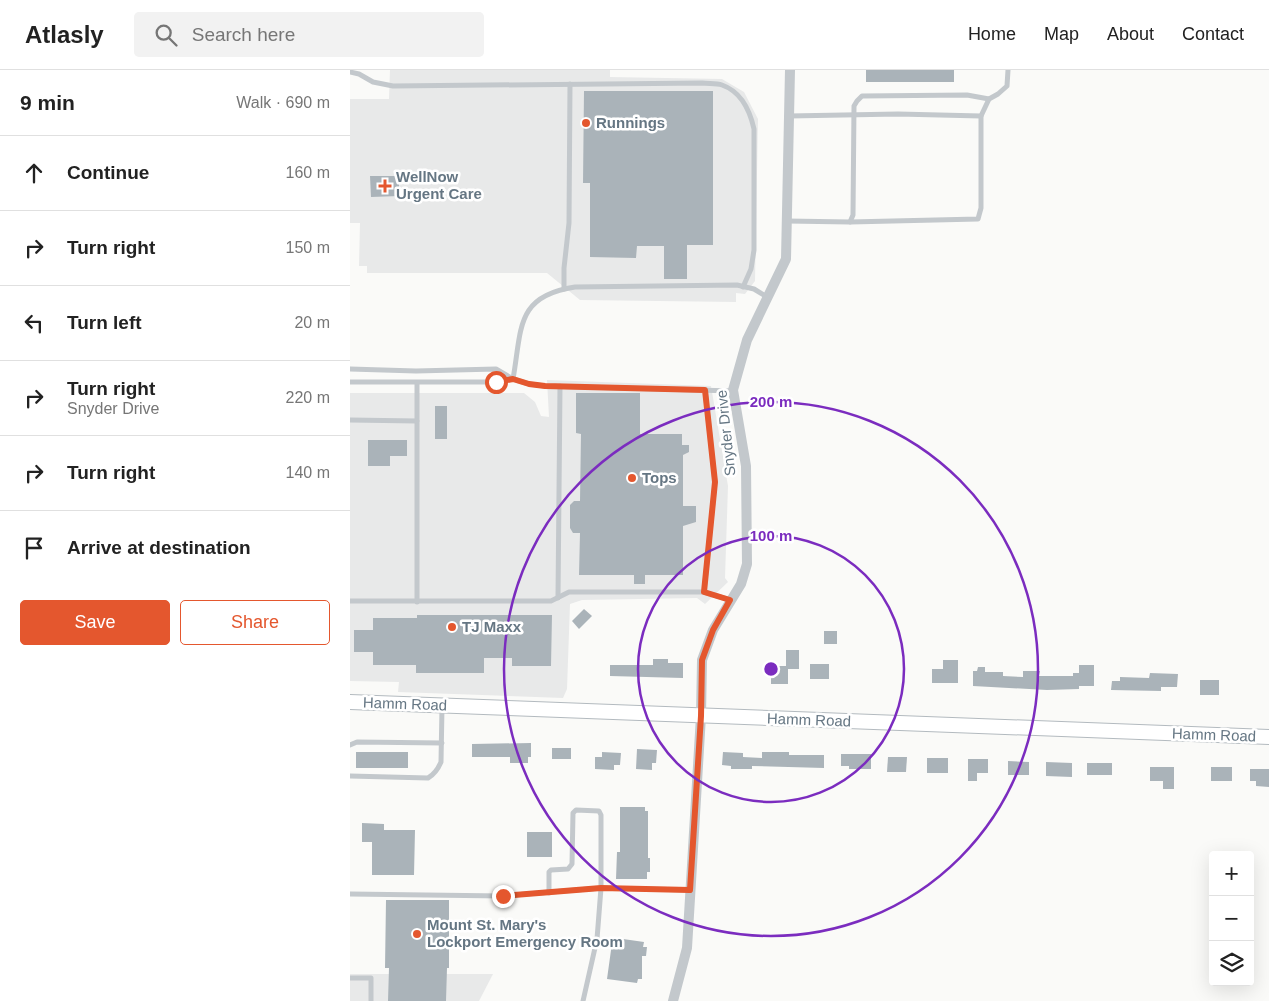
<!DOCTYPE html>
<html lang="en">
<head>
<meta charset="utf-8">
<style>
	body { margin:0; font-family:Helvetica,sans-serif; background:#f2f2f2; color:#222 }
	.controls { position:absolute; right:15px; bottom:15px; display:grid; overflow:hidden; border-radius:5px; box-shadow:0 5px 20px #0002 }
	.controls button { width:45px; height:45px; display:grid; place-items:center; padding:0; border:0; border-bottom:1px solid #e0e0e0; background:#fff; color:#222; font:25px sans-serif }
	.stop { position:absolute; width:15px; height:15px; margin:-11px; border:4px solid #e4572e; border-radius:50%; background:#fff }
	.stop.end { background:#e4572e; border-color:#fff; box-shadow:0 1px 5px #0008 }
	.list { margin:0; padding:0; list-style:none }
	h2 { display:flex; justify-content:space-between; align-items:center; height:65px; margin:0; padding:0 20px; font-size:21px }
	h2 small { font-size:16px; font-weight:400; color:#767676 }
	.list li { display:grid; grid-template-columns:32px 1fr auto; gap:15px; align-items:center; box-sizing:border-box; height:75px; padding:0 20px; border-top:1px solid #e0e0e0 }
	.list b { display:block; font-size:19px; white-space:nowrap }
	.list p { margin:0; font-size:16px; white-space:nowrap; color:#767676 }
	.list em { font-size:16px; font-style:normal; color:#767676 }
	.actions { display:flex; gap:10px; padding:15px 20px }
	.actions a { flex:1; padding:11px 0; border:1px solid #e4572e; border-radius:5px; text-align:center; font-size:18px; color:#e4572e }
	.actions .main { background:#e4572e; color:#fff }
	.icon { flex:none; width:28px; height:28px; fill:none; stroke:currentColor; stroke-width:2; stroke-linecap:round; stroke-linejoin:round }
	.map { position:relative; flex:none; width:919px; height:931px; overflow:hidden }
	header { display:flex; align-items:center; gap:30px; box-sizing:border-box; height:70px; padding:0 25px; background:#fff; border-bottom:1px solid #e0e0e0 }
	header strong { font-size:24px }
	nav { display:flex; gap:28px; margin-inline-start:auto; font-size:18px }
	.search { width:350px; height:45px; background:#f2f2f2; display:flex; align-items:center; gap:12px; box-sizing:border-box; padding:0 18px; border-radius:5px; color:#767676; font-size:19px }
	main { display:flex }
	aside { flex:1; background:#fff }
	.map>svg:first-child { display:block }
</style>
</head>
<body>
<header>
<strong>Atlasly</strong>
<div class="search"><svg class="icon" aria-label="search" viewBox="0 0 24 24"><circle cx="10" cy="10" r="6"/><path d="M15 15l6 6"/></svg>Search here</div>
<nav><a>Home</a><a>Map</a><a>About</a><a>Contact</a></nav>
</header>
<main>
<aside>
<h2>9 min<small>Walk · 690 m</small></h2>
<ul class="list">
<li><svg class="icon" aria-label="ahead" viewBox="0 0 24 24"><path d="M12 20V5M6 11l6-6 6 6"/></svg><div><b>Continue</b></div><em>160 m</em></li>
<li><svg class="icon" aria-label="right" viewBox="0 0 24 24"><path d="M7 20v-9h11M14 6l5 5-5 5"/></svg><div><b>Turn right</b></div><em>150 m</em></li>
<li><svg class="icon" aria-label="left" viewBox="0 0 24 24"><path d="M17 20v-9H6M10 6l-5 5 5 5"/></svg><div><b>Turn left</b></div><em>20 m</em></li>
<li><svg class="icon" aria-label="right" viewBox="0 0 24 24"><path d="M7 20v-9h11M14 6l5 5-5 5"/></svg><div><b>Turn right</b><p>Snyder Drive</p></div><em>220 m</em></li>
<li><svg class="icon" aria-label="right" viewBox="0 0 24 24"><path d="M7 20v-9h11M14 6l5 5-5 5"/></svg><div><b>Turn right</b></div><em>140 m</em></li>
<li><svg class="icon" aria-label="arrive" viewBox="0 0 24 24"><path d="M6 21V4h12l-3 4 3 4H6"/></svg><div><b>Arrive at destination</b></div></li>
</ul>
<div class="actions"><a class="main">Save</a><a>Share</a></div>
</aside>
<div class="map">
<svg width="919" height="931" viewBox="0 0 919 931">
	<rect width="100%" height="100%" fill="#fafaf8"/>
	<g fill="#e8e9e9">
		<path d="M40 0H260V7L372 9 394 22 408 49 405 211 395 224 386 223V232L230 230 197 203H17V196H9L10 153H0V29H39Z"/>
		<path d="M197 310 361 316 378 416 375 508 378 512 355 534 347 528 232 530 220 534 217 619 213 628 48 622 49 612 0 611V323H174L185 332 191 346 199 347Z"/>
		<path d="M0 904H143L129 931H0Z"/>
	</g>
	<g fill="#aab3b9">
		<rect x="516" y="0" width="88" height="12"/>
		<path d="M234 21H363V175H337V209H314V176H287L286 188 240 187V113H233Z"/>
		<path d="M20 106H49V126L21 127Z"/>
		<path d="M226 323H290V364H332V375H339V382L333 385V436H346V452L333 456V505H295V514H284V505H229L230 463H223L220 458V435L224 431H230L231 364 226 363Z"/>
		<rect x="85" y="336" width="12" height="33"/>
		<path d="M18 370H57V386H40V396H18Z"/>
		<path d="M234 539 242 546 229 559 222 551Z"/>
		<path d="M67 545H202L201 596H162V588H134V603H66V595H23V582H4V560H23V548H67Z"/>
		<rect x="474" y="561" width="13" height="13"/>
		<path d="M436 580H449V599H438V614H421V602H427V596H436Z"/>
		<path d="M303 589H318V593H333V608L260 606V595H303Z"/>
		<path d="M593 590H608V613H582V599H593Z"/>
		<rect x="460" y="594" width="19" height="15"/>
		<path d="M729 595H744V616H729V619L697 620 623 616V601H627L628 597H635V602H653V606L673 607V601H690L689 606H723V603H729Z"/>
		<path d="M800 603 828 604 827 617H811V621L761 620 762 611H770V607L799 608Z"/>
		<rect x="850" y="610" width="19" height="15"/>
		<path d="M181 673V687H178V693H160V687H122V674Z"/>
		<rect x="202" y="678" width="19" height="11"/>
		<path d="M287 679 307 680 306 693H302V700L286 699Z"/>
		<rect x="6" y="682" width="52" height="16"/>
		<path d="M252 682 271 683 270 695H264V700L245 699V687H252Z"/>
		<path d="M373 682 393 683V687L412 688V682H439V685H474V698L402 696V699H381V696L372 695Z"/>
		<path d="M491 684H521V699H499V696H491Z"/>
		<path d="M538 687H557L556 702H537Z"/>
		<rect x="577" y="688" width="21" height="15"/>
		<path d="M618 689H638V703H627V711H618Z"/>
		<path d="M658 691 679 692V705H658Z"/>
		<path d="M696 692 722 693V707L696 706Z"/>
		<rect x="737" y="693" width="25" height="12"/>
		<path d="M800 697H824V719H813V711H800Z"/>
		<rect x="861" y="697" width="21" height="14"/>
		<path d="M900 699H919V717L906 716V711H900Z"/>
		<path d="M270 737H295V741H298V788H300V802H297V809H266L267 782H270Z"/>
		<path d="M12 753 34 754V760H65L64 805H22V772H12Z"/>
		<rect x="177" y="762" width="25" height="25"/>
		<path d="M36 830H99V898H97L96 931H38L39 898H35Z"/>
		<path d="M266 868 294 872 293 877H297L296 886H292V909H288L287 913 257 909 262 873H266Z"/>
	</g>
	<g fill="none" stroke-linecap="round" stroke-linejoin="round">
		<defs>
			<path id="secondary" d="M0 632 919 667"/>
		</defs>
		<use href="#secondary" stroke="#b3babf" stroke-width="16"/>
		<g stroke="#c3c8cc" stroke-width="5">
			<path d="M0 2 9 4 23 12 43 16 352 13C358 14 366 13 372 15 392 22 400 41 404 59V180L401 199 393 217"/>
			<path d="M439 46 548 44 631 46 639 29 648 24 657 16 658 0"/>
			<path d="M437 151 500 152 503 145 504 36 507 31 512 26 617 25 639 29"/>
			<path d="M500 152 628 149 631 138V46"/>
			<path d="M214 219V198L219 153 220 14"/>
			<path d="M0 299 66 301 146 299 163 309 146 312H0"/>
			<path d="M67 313V532"/>
			<path d="M384 321 195 316 179 314 163 309C172 259 165 226 225 217L387 215 404 219 417 227"/>
			<path d="M0 350 67 351"/>
			<path d="M354 522 365 412 355 320"/>
			<path d="M208 528 210 316"/>
			<path d="M0 531H201L219 522H354L380 530"/>
			<path d="M0 675 7 672 92 673"/>
			<path d="M0 706 78 708C85 704 88 699 91 692L92 637"/>
			<path d="M199 823V802L201 800 218 799 222 794 223 743 226 740 249 741 251 745V818L247 869 233 931"/>
			<path d="M0 824 153 826 251 818 340 820"/>
			<path d="M0 908H21V931"/>
		</g>
		<path stroke="#c3c8cc" stroke-width="10" d="M323 931 337 878 351 646 352 590 363 560 391 514 397 494 396 396 383 320 397 270 436 189 440 0"/>
		<use href="#secondary" stroke="#fff" stroke-width="14"/>
	</g>
	<g fill="none" stroke-linecap="round" stroke-linejoin="round">
		<path stroke="#e4572e" stroke-width="6" d="M146 312 163 309 179 314 195 316 355 320 365 412 354 522 380 530 363 560 352 590 351 646 340 820 251 818 153 826"/>
	</g>
	<g fill="none" stroke="#7b2cbf" stroke-width="2.5">
		<circle cx="421" cy="599" r="133"/>
		<circle cx="421" cy="599" r="267"/>
	</g>
	<g fill="#e4572e" stroke="#fff" stroke-width="2">
		<circle cx="236" cy="53" r="5"/>
		<path d="M32.5 108.5h5v5h5v5h-5v5h-5v-5h-5v-5h5z"/>
		<circle cx="282" cy="408" r="5"/>
		<circle cx="102" cy="557" r="5"/>
		<circle cx="67" cy="864" r="5"/>
	</g>
	<g text-anchor="middle" stroke-width="5" stroke-linejoin="round" paint-order="stroke">
		<g font-size="15" font-weight="bold" fill="#657683" stroke="#fff" text-anchor="start">
			<text x="246" y="58">Runnings</text>
			<text x="46" y="112">WellNow<tspan x="46" dy="17">Urgent Care</tspan></text>
			<text x="292" y="413">Tops</text>
			<text x="112" y="562">TJ Maxx</text>
			<text x="77" y="860">Mount St. Mary's<tspan x="77" dy="17">Lockport Emergency Room</tspan></text>
		</g>
		<g font-size="15" fill="#657683" stroke="#fff">
			<text transform="translate(376 363) rotate(-96)" y="5">Snyder Drive</text>
			<text transform="translate(55 634) rotate(2)" y="5">Hamm Road</text>
			<text transform="translate(459 650) rotate(2)" y="5">Hamm Road</text>
			<text transform="translate(864 665) rotate(2)" y="5">Hamm Road</text>
		</g>
	</g>
	<circle cx="421" cy="599" r="8" fill="#7b2cbf" stroke="#fff" stroke-width="2.5"/>
	<g font-size="15" text-anchor="middle" font-weight="bold" fill="#7b2cbf" stroke="#fff" stroke-width="5" stroke-linejoin="round" paint-order="stroke">
		<text x="421" y="337">200 m</text>
		<text x="421" y="471">100 m</text>
	</g>
</svg>
<div class="controls">
<button>+</button>
<button>−</button>
<button><svg class="icon" aria-label="layers" viewBox="0 0 24 24"><path d="M12 4l9 5-9 5-9-5zM3 14l9 5 9-5"/></svg></button>
</div>
<div class="stop" style="left:146px;top:312px"></div>
<div class="stop end" style="left:153px;top:826px"></div>
</div>
</main>
</body>
</html>
